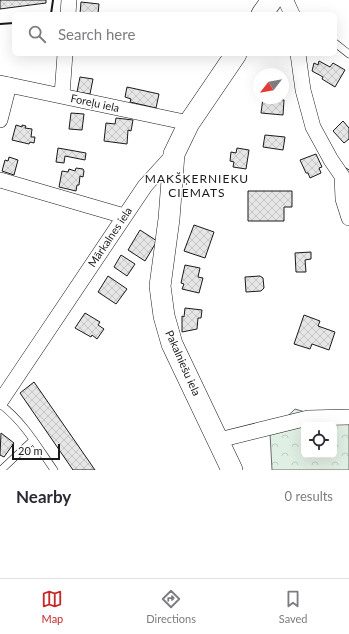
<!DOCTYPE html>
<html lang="en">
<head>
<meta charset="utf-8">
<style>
	body { margin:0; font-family:Lato,sans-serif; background:#f7f7f7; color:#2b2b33 }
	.controls { position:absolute; right:12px; bottom:12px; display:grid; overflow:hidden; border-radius:6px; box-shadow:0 4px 16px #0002 }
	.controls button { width:36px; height:36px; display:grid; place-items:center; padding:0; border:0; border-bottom:1px solid #e1e1e2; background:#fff; color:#2b2b33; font:20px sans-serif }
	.compass { position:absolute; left:253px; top:68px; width:36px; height:36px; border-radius:50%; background:#fff; box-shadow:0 4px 16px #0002; rotate:239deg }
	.scale { position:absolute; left:12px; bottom:10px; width:48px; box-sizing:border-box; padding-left:4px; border:2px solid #1a1a1a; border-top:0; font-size:11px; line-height:14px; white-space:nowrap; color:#1a1a1a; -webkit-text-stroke:3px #fff; paint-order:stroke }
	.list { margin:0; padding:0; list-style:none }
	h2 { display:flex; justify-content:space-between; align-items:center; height:52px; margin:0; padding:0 16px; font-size:17px }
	h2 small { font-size:13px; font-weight:400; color:#7c7c81 }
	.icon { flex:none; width:22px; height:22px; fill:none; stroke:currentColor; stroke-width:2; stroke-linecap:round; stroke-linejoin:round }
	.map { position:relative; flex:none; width:349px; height:470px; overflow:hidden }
	.search { position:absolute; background:#fff; box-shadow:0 4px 16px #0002; left:12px; right:12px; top:12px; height:44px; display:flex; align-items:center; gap:10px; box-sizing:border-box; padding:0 14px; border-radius:6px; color:#7c7c81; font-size:15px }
	.sheet { height:108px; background:#fff }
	nav { display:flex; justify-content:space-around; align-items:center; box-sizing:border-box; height:56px; border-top:1px solid #e1e1e2; background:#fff; font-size:11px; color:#7c7c81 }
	nav a { display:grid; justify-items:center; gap:2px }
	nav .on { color:#c62828 }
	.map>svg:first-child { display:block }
</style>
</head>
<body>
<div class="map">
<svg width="349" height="470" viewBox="0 0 349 470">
	<defs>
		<pattern id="forest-crowns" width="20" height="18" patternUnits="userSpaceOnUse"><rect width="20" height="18" fill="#e0efe3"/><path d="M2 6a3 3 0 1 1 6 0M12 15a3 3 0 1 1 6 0" fill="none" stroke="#c0ccc2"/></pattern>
		<pattern id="building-cross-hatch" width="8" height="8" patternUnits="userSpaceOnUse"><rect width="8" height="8" fill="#e6e6e6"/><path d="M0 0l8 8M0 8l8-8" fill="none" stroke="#c5c5c5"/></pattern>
	</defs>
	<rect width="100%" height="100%" fill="#fff"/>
	<path fill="url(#forest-crowns)" stroke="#6a6a6a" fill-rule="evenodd" d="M295 409 349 425V470H272L270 433ZM304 425H334V455H304Z"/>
	<g fill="url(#building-cross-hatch)" stroke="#1a1a1a">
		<path d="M0 0H46V3L0 9Z"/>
		<path d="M81 2 99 4 98 14H80Z"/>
		<path d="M319 61 330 67 333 63 345 70 335 87 322 79 323 77 312 71 314 63 318 65Z"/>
		<path d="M80 77 93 79 90 94 77 92Z"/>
		<path d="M127 87 159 94 156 108 130 102 131 99 125 97Z"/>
		<path d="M263 98 284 100 283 115 261 113Z"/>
		<path d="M71 113 84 114 82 130 69 129Z"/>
		<path d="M116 118 133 120 131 131 128 130 127 144 104 141 106 123 115 124Z"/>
		<path d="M343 121 349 128V139L344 143 333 131Z"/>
		<path d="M16 125 22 127V125L26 126 25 128 32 129 31 137H35L34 143 30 142 29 144 12 140Z"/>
		<path d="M265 135 285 137 283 150 263 147Z"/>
		<path d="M58 148 86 153 85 160 65 156 64 163 56 162Z"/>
		<path d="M237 148 249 150 246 169 233 167 234 162 230 161 231 152 236 153Z"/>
		<path d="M316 154 322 167 319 168 321 173 310 178 308 173H306L300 160Z"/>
		<path d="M9 157 18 160 14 175 2 171 5 160 8 161Z"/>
		<path d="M76 168 83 169 84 171 83 177 80 176 79 185H77L76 191 59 187 62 171 68 172 69 169 75 171Z"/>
		<path d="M248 191H292V207H284V221H248Z"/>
		<path d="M194 225 214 232 205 258 184 251Z"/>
		<path d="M140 230 157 241 145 261 128 250Z"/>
		<path d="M311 252V259L305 260 306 272H296L295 253Z"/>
		<path d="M121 255 135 264 127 276 114 267Z"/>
		<path d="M185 265 200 268 198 277 203 278 199 293 182 289 184 284 181 283Z"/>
		<path d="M108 276 127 289 116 304 98 292Z"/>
		<path d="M260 276 263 278 264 288 261 291 246 292 245 277Z"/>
		<path d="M185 308 202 310 201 318H198L197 329 182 332V316L184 317Z"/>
		<path d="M85 313 100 322 98 325 104 329 97 339 92 335 91 337 75 328Z"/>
		<path d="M304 315 320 321 318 326 335 332 329 350 312 344 310 349 294 344Z"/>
		<path d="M34 382 95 470H73L20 393Z"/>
		<path d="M1 433 14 443 4 457 0 455Z"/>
	</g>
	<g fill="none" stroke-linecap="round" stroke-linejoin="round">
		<defs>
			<g id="lane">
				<path d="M335 43 349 54"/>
				<path d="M0 404C23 421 38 447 54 470"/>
				<path d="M1 470 33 440"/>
			</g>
			<g id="street">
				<path d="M284 0 286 1 292 14"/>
				<path d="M68 14 69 0"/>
				<path d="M298 54 303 90 313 127 331 160 342 176 343 199 349 218"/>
				<path d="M0 83 189 123"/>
				<path d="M62 95 65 54"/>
				<path d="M0 120 9 85"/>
				<path d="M0 180 124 216"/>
				<path d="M0 402 145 186 174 154"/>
				<path d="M219 440 308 418 349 417"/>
			</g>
			<g id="secondary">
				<path d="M262 14 272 0"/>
				<path d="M232 470 172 344 164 316 160 286 169 219 174 154 189 123 236 54"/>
			</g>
		</defs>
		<use href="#lane" stroke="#1a1a1a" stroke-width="8"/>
		<use href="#street" stroke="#1a1a1a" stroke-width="16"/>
		<use href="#secondary" stroke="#1a1a1a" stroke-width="22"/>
		<use href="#lane" stroke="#fff" stroke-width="7"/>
		<use href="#street" stroke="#fff" stroke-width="15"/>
		<use href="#secondary" stroke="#fff" stroke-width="21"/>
		<path stroke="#1a1a1a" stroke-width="1" stroke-dasharray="5 2" stroke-linecap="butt" d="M346 168 349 170"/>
		<g stroke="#1a1a1a" stroke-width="2">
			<path d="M51 14 53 0"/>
			<path d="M0 24 14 23"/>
		</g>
	</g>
	<g text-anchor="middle" stroke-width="3" stroke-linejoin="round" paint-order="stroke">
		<g font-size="11" fill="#1a1a1a" stroke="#fff">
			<text transform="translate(95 103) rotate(12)" y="4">Foreļu iela</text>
			<text transform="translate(110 237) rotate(-56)" y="4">Mārkalnes iela</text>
			<text transform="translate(183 363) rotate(66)" y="4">Pakalniešu iela</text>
		</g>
		<g font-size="12" letter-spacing="1" fill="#1a1a1a" stroke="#fff">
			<text x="197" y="183">MAKŠĶERNIEKU<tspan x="197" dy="14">CIEMATS</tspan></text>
		</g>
	</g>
</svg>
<div class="controls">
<button><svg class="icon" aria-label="locate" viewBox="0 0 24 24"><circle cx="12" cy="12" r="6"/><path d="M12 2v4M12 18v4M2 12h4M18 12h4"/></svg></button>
</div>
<svg class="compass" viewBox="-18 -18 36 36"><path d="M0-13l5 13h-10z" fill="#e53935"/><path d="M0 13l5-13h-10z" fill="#7c7c81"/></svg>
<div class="scale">20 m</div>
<div class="search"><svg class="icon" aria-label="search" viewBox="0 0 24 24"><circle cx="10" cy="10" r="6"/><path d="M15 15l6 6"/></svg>Search here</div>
</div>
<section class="sheet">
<h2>Nearby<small>0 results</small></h2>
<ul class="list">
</ul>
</section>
<nav>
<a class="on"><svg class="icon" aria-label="map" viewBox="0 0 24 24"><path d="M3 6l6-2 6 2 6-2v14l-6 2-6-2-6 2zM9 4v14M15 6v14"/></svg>Map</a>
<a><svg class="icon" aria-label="directions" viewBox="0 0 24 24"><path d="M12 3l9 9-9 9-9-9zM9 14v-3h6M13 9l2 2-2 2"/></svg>Directions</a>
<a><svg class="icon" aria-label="saved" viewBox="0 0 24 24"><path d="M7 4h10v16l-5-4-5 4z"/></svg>Saved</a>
</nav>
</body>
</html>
